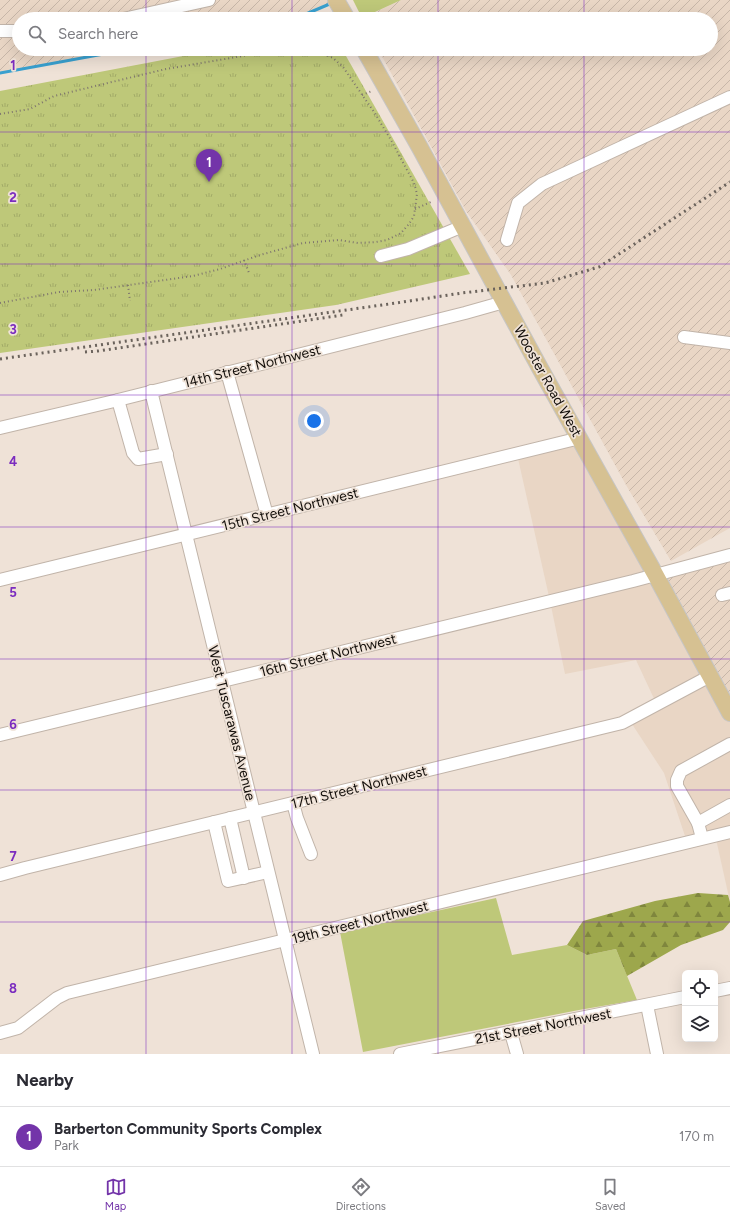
<!DOCTYPE html>
<html lang="en">
<head>
<meta charset="utf-8">
<style>
	body { margin:0; font-family:Figtree,sans-serif; background:#f7f7f7; color:#2b2b33 }
	.controls { position:absolute; right:12px; bottom:12px; display:grid; overflow:hidden; border-radius:6px; box-shadow:0 4px 16px #0002 }
	.controls button { width:36px; height:36px; display:grid; place-items:center; padding:0; border:0; border-bottom:1px solid #e1e1e2; background:#fff; color:#2b2b33; font:20px sans-serif }
	.you { position:absolute; left:314px; top:421px; width:14px; height:14px; margin:-10px; border:3px solid #fff; border-radius:50%; background:#1a73e8; box-shadow:0 0 0 6px #1a73e833 }
	.badge { display:grid; place-items:center; width:26px; height:26px; border-radius:50%; background:#7334a9; color:#fff; font-size:13px; font-weight:700 }
	.pin { position:absolute; translate:-50% -33px; filter:drop-shadow(0 1px 2px #0008) }
	.pin::after { content:''; position:absolute; top:21px; width:14px; height:12px; background:inherit; clip-path:polygon(0 0,100% 0,50% 100%) }
	.list { margin:0; padding:0; list-style:none }
	h2 { display:flex; justify-content:space-between; align-items:center; height:52px; margin:0; padding:0 16px; font-size:17px }
	h2 small { font-size:13px; font-weight:400; color:#7c7c81 }
	.list li { display:grid; grid-template-columns:26px 1fr auto; gap:12px; align-items:center; box-sizing:border-box; height:60px; padding:0 16px; border-top:1px solid #e1e1e2 }
	.list b { display:block; font-size:15px; white-space:nowrap }
	.list p { margin:0; font-size:13px; white-space:nowrap; color:#7c7c81 }
	.list em { font-size:13px; font-style:normal; color:#7c7c81 }
	.icon { flex:none; width:22px; height:22px; fill:none; stroke:currentColor; stroke-width:2; stroke-linecap:round; stroke-linejoin:round }
	.map { position:relative; flex:none; width:730px; height:1054px; overflow:hidden }
	.search { position:absolute; background:#fff; box-shadow:0 4px 16px #0002; left:12px; right:12px; top:12px; height:44px; display:flex; align-items:center; gap:10px; box-sizing:border-box; padding:0 14px; border-radius:22px; color:#7c7c81; font-size:15px }
	.sheet { height:112px; background:#fff }
	nav { display:flex; justify-content:space-around; align-items:center; box-sizing:border-box; height:56px; border-top:1px solid #e1e1e2; background:#fff; font-size:11px; color:#7c7c81 }
	nav a { display:grid; justify-items:center; gap:2px }
	nav .on { color:#7334a9 }
	.map>svg:first-child { display:block }
</style>
</head>
<body>
<div class="map">
<svg width="730" height="1054" viewBox="0 0 730 1054">
	<defs>
		<pattern id="industrial-furrows" width="10" height="10" patternUnits="userSpaceOnUse"><rect width="10" height="10" fill="#e9d6c5"/><path d="M-1 1l2-2M0 10L10 0M9 11l2-2" fill="none" stroke="#c7b6a8"/></pattern>
		<pattern id="forest-firs" width="22" height="20" patternUnits="userSpaceOnUse"><rect width="22" height="20" fill="#9da74c"/><path d="M5 1l3.5 6h-7zM16 11l3.5 6h-7z" fill="#7f863d"/></pattern>
		<pattern id="park-tufts" width="24" height="20" patternUnits="userSpaceOnUse"><rect width="24" height="20" fill="#bec879"/><path d="M3 7l-1-3M5 7V3M7 7l1-3M15 17l-1-3M17 17v-4M19 17l1-3" fill="none" stroke="#a2ab67"/></pattern>
	</defs>
	<rect width="100%" height="100%" fill="#efe2d7"/>
	<g fill="#e9d6c5">
		<path d="M580 438 710 676 657 705 636 660 565 674 550 601 517 454Z"/>
		<path d="M707 682 730 722V826L685 836 664 773 632 724Z"/>
		<path d="M730 836V902L716 839Z"/>
	</g>
	<g fill="url(#industrial-furrows)">
		<path d="M0 0H336L306 14 278 19H19V49H126L0 73Z"/>
		<path d="M401 0H730V528L671 561 626 485 511 275 466 211 378 49H711V19H361Z"/>
		<path d="M730 555V714L655 574Z"/>
	</g>
	<g fill="#bec879">
		<path d="M353 0H401L362 18Z"/>
		<path d="M496 898 512 955 567 945 587 955 616 949 637 1000 579 1010 363 1052 340 932Z"/>
	</g>
	<path fill="url(#forest-firs)" d="M698 893 728 895 730 902V922L723 930 681 945 627 976 616 949 587 955 567 945 583 921 655 901Z"/>
	<path fill="url(#park-tufts)" d="M220 49H342L470 274 336 305 0 353V91Z"/>
	<g fill="none" stroke-linecap="round" stroke-linejoin="round">
		<g stroke="#39a0cf" stroke-width="3">
			<path d="M280 19 306 14 332 3"/>
			<path d="M0 73 131 49"/>
		</g>
		<defs>
			<g id="minor">
				<path d="M123 19 209 0"/>
				<path d="M0 31H19"/>
				<path d="M507 240 518 203 542 184 730 97"/>
				<path d="M381 256 408 249 463 226"/>
				<path d="M684 337 730 343"/>
				<path d="M227 372 267 515"/>
				<path d="M151 391 313 1054"/>
				<path d="M118 400 133 453 138 459 167 454"/>
				<path d="M0 428 110 402 465 313 504 302"/>
				<path d="M0 580 580 438"/>
				<path d="M722 595 730 593"/>
				<path d="M0 735 633 581 730 555"/>
				<path d="M293 803 297 818 311 854"/>
				<path d="M230 818 244 878"/>
				<path d="M214 822 228 881 268 872"/>
				<path d="M698 823 730 805"/>
				<path d="M702 838 698 823 677 786V780L681 771 730 744"/>
				<path d="M0 875 25 868 622 723 710 676"/>
				<path d="M715 991 730 988"/>
				<path d="M647 1005 657 1054"/>
				<path d="M0 1033 18 1028 57 998 67 993 730 832"/>
				<path d="M511 1033 517 1054"/>
				<path d="M400 1054 685 997"/>
			</g>
			<g id="major">
				<path d="M336 0 347 19"/>
				<path d="M364 49 419 146 541 370 655 574 730 713"/>
			</g>
		</defs>
		<use href="#minor" stroke="#c1b4a9" stroke-width="14"/>
		<use href="#major" stroke="#c6c5c4" stroke-width="18"/>
		<g stroke="#7e756e" stroke-width="2" stroke-dasharray="1 3" stroke-linecap="butt">
			<path d="M362 95 372 91"/>
			<path d="M0 114 30 109 54 96 141 75 166 69 284 49"/>
			<path d="M415 209 433 201"/>
			<path d="M244 260 249 273"/>
			<path d="M128 285 130 301"/>
			<path d="M0 303 59 292 94 290 193 276 220 269 260 255 303 243 339 240 358 243 376 242 387 240 401 233 409 224 414 216 417 194 414 183 391 140 374 112 343 67 333 58 321 53 306 49"/>
		</g>
		<use href="#minor" stroke="#fff" stroke-width="12"/>
		<use href="#major" stroke="#d6c192" stroke-width="16"/>
		<g stroke="#6b635c" stroke-width="3" stroke-dasharray="2 4" stroke-linecap="butt">
			<path d="M85 352 98 351 343 315"/>
			<path d="M0 359 396 303 462 293 545 283 599 267 730 182"/>
		</g>
	</g>
	<path fill="none" stroke="#7b2cbf" stroke-width="1" stroke-opacity="0.55" d="M146 0V19M292 0V19M438 0V19M584 0V19M146 49V1054M292 49V1054M438 49V1054M584 49V1054M0 132H730M0 264H730M0 395H730M0 527H730M0 659H730M0 790H730M0 922H730"/>
	<g text-anchor="middle" stroke-width="3.5" stroke-linejoin="round" paint-order="stroke">
		<g font-size="14" fill="#120e0a" stroke="#efe2d7">
			<text transform="translate(252 366) rotate(-14)" y="5">14th Street Northwest</text>
			<text transform="translate(548 381) rotate(61)" y="5">Wooster Road West</text>
			<text transform="translate(290 509) rotate(-14)" y="5">15th Street Northwest</text>
			<text transform="translate(328 655) rotate(-14)" y="5">16th Street Northwest</text>
			<text transform="translate(232 723) rotate(76)" y="5">West Tuscarawas Avenue</text>
			<text transform="translate(359 787) rotate(-14)" y="5">17th Street Northwest</text>
			<text transform="translate(360 922) rotate(-14)" y="5">19th Street Northwest</text>
			<text transform="translate(543 1026) rotate(-11)" y="5">21st Street Northwest</text>
		</g>
	</g>
	<g font-size="13" text-anchor="middle" font-weight="bold" fill="#7b2cbf" stroke="#efe2d7" stroke-width="3.5" stroke-linejoin="round" paint-order="stroke">
		<text x="13" y="70">1</text>
		<text x="13" y="202">2</text>
		<text x="13" y="334">3</text>
		<text x="13" y="466">4</text>
		<text x="13" y="597">5</text>
		<text x="13" y="729">6</text>
		<text x="13" y="861">7</text>
		<text x="13" y="993">8</text>
	</g>
</svg>
<div class="controls">
<button><svg class="icon" aria-label="locate" viewBox="0 0 24 24"><circle cx="12" cy="12" r="6"/><path d="M12 2v4M12 18v4M2 12h4M18 12h4"/></svg></button>
<button><svg class="icon" aria-label="layers" viewBox="0 0 24 24"><path d="M12 4l9 5-9 5-9-5zM3 14l9 5 9-5"/></svg></button>
</div>
<div class="you"></div>
<div class="pin badge" style="left:209px;top:182px">1</div>
<div class="search"><svg class="icon" aria-label="search" viewBox="0 0 24 24"><circle cx="10" cy="10" r="6"/><path d="M15 15l6 6"/></svg>Search here</div>
</div>
<section class="sheet">
<h2>Nearby<small></small></h2>
<ul class="list">
<li><span class="badge">1</span><div><b>Barberton Community Sports Complex</b><p>Park</p></div><em>170 m</em></li>
</ul>
</section>
<nav>
<a class="on"><svg class="icon" aria-label="map" viewBox="0 0 24 24"><path d="M3 6l6-2 6 2 6-2v14l-6 2-6-2-6 2zM9 4v14M15 6v14"/></svg>Map</a>
<a><svg class="icon" aria-label="directions" viewBox="0 0 24 24"><path d="M12 3l9 9-9 9-9-9zM9 14v-3h6M13 9l2 2-2 2"/></svg>Directions</a>
<a><svg class="icon" aria-label="saved" viewBox="0 0 24 24"><path d="M7 4h10v16l-5-4-5 4z"/></svg>Saved</a>
</nav>
</body>
</html>
